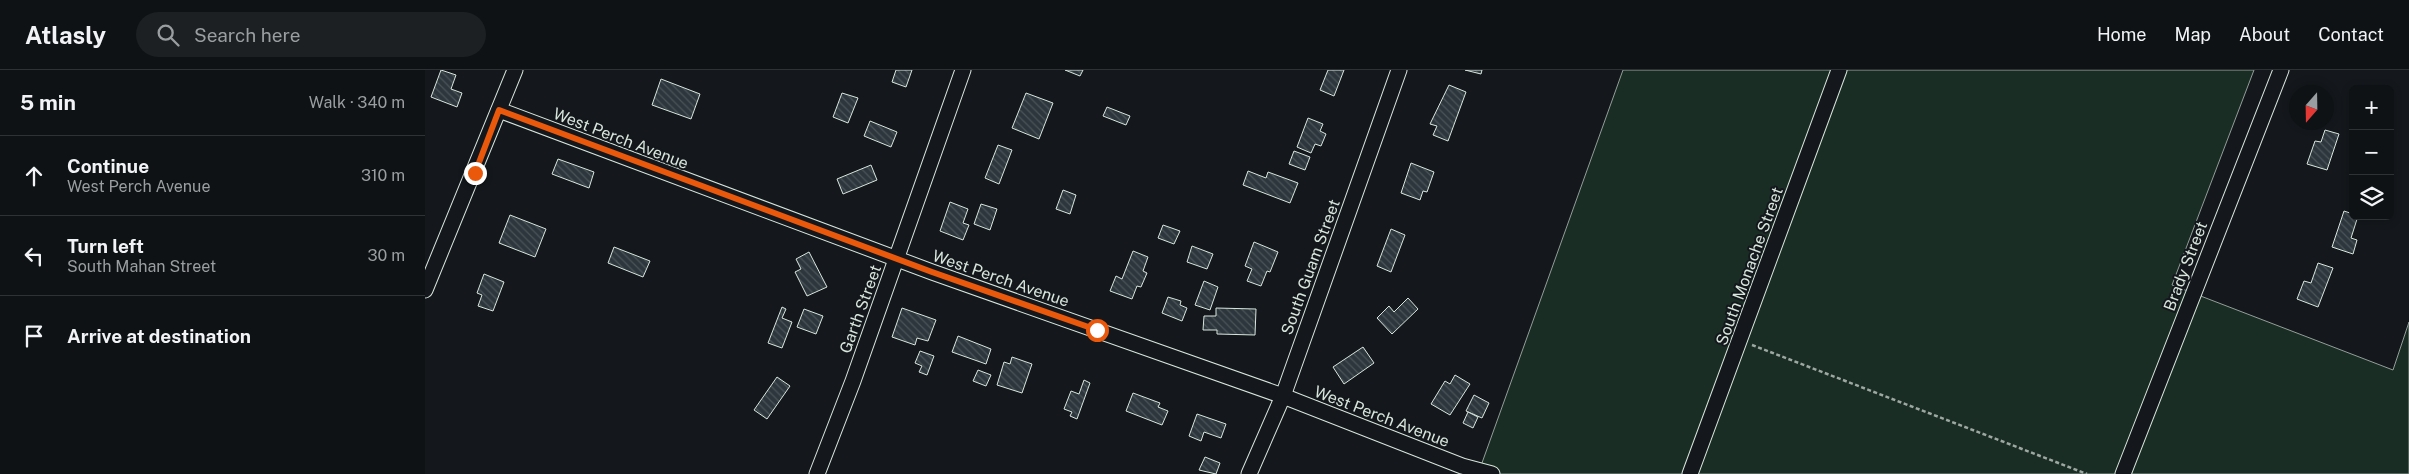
<!DOCTYPE html>
<html lang="en">
<head>
<meta charset="utf-8">
<style>
	body { margin:0; font-family:"Public Sans",sans-serif; background:#1d2022; color:#f1f3f6 }
	.controls { position:absolute; right:15px; top:15px; display:grid; overflow:hidden; border-radius:8px; box-shadow:0 2px 8px #0003 }
	.controls button { width:45px; height:45px; display:grid; place-items:center; padding:0; border:0; border-bottom:1px solid #2f3234; background:#0f1215; color:#f1f3f6; font:25px sans-serif }
	.compass { position:absolute; left:1864px; top:15px; width:45px; height:45px; border-radius:50%; background:#0f1215; box-shadow:0 2px 8px #0003; rotate:200deg }
	.stop { position:absolute; width:15px; height:15px; margin:-11px; border:4px solid #ea580c; border-radius:50%; background:#fff }
	.stop.end { background:#ea580c; border-color:#fff; box-shadow:0 1px 5px #0008 }
	.list { margin:0; padding:0; list-style:none }
	h2 { display:flex; justify-content:space-between; align-items:center; height:65px; margin:0; padding:0 20px; font-size:21px }
	h2 small { font-size:16px; font-weight:400; color:#9b9ea0 }
	.list li { display:grid; grid-template-columns:32px 1fr auto; gap:15px; align-items:center; box-sizing:border-box; height:80px; padding:0 20px; border-top:1px solid #2f3234 }
	.list b { display:block; font-size:19px; white-space:nowrap }
	.list p { margin:0; font-size:16px; white-space:nowrap; color:#9b9ea0 }
	.list em { font-size:16px; font-style:normal; color:#9b9ea0 }
	.icon { flex:none; width:28px; height:28px; fill:none; stroke:currentColor; stroke-width:2; stroke-linecap:round; stroke-linejoin:round }
	.map { position:relative; flex:none; width:1984px; height:404px; overflow:hidden }
	header { display:flex; align-items:center; gap:30px; box-sizing:border-box; height:70px; padding:0 25px; background:#0f1215; border-bottom:1px solid #2f3234 }
	header strong { font-size:24px }
	nav { display:flex; gap:28px; margin-inline-start:auto; font-size:18px }
	.search { width:350px; height:45px; background:#1d2022; display:flex; align-items:center; gap:12px; box-sizing:border-box; padding:0 18px; border-radius:28px; color:#9b9ea0; font-size:19px }
	main { display:flex }
	aside { flex:1; background:#0f1215 }
	.map>svg:first-child { display:block }
</style>
</head>
<body>
<header>
<strong>Atlasly</strong>
<div class="search"><svg class="icon" aria-label="search" viewBox="0 0 24 24"><circle cx="10" cy="10" r="6"/><path d="M15 15l6 6"/></svg>Search here</div>
<nav><a>Home</a><a>Map</a><a>About</a><a>Contact</a></nav>
</header>
<main>
<aside>
<h2>5 min<small>Walk · 340 m</small></h2>
<ul class="list">
<li><svg class="icon" aria-label="ahead" viewBox="0 0 24 24"><path d="M12 20V5M6 11l6-6 6 6"/></svg><div><b>Continue</b><p>West Perch Avenue</p></div><em>310 m</em></li>
<li><svg class="icon" aria-label="left" viewBox="0 0 24 24"><path d="M17 20v-9H6M10 6l-5 5 5 5"/></svg><div><b>Turn left</b><p>South Mahan Street</p></div><em>30 m</em></li>
<li><svg class="icon" aria-label="arrive" viewBox="0 0 24 24"><path d="M6 21V4h12l-3 4 3 4H6"/></svg><div><b>Arrive at destination</b></div></li>
</ul>
</aside>
<div class="map">
<svg width="1984" height="404" viewBox="0 0 1984 404">
	<defs>
		<pattern id="building-back-hatch" width="6" height="6" patternUnits="userSpaceOnUse" patternTransform="scale(1.25)"><rect width="6" height="6" fill="#2c363c"/><path d="M-1 5l2 2M0 0l6 6M5-1l2 2" fill="none" stroke="#4a5358"/></pattern>
	</defs>
	<rect width="100%" height="100%" fill="#14181c"/>
	<path fill="#1a2d24" stroke="#939e99" d="M1198 0H1829L1747 215 1968 300 1984 252V404H1053Z"/>
	<g fill="url(#building-back-hatch)" stroke="#d8e6dc">
		<path d="M16 0 31 5 26 19 37 23 32 37 6 27Z"/>
		<path d="M471 0H487L481 17 467 12Z"/>
		<path d="M640 0H658L655 6Z"/>
		<path d="M903 0H919L909 26 895 20Z"/>
		<path d="M1040 0H1057L1056 4Z"/>
		<path d="M236 9 275 24 266 49 227 35Z"/>
		<path d="M1024 15 1041 22 1023 71 1008 65 1012 56 1005 54Z"/>
		<path d="M417 23 433 28 423 53 408 47Z"/>
		<path d="M601 23 628 33 614 69 587 58Z"/>
		<path d="M682 37 705 46 701 55 678 46Z"/>
		<path d="M883 48 898 54 895 61 901 64 896 76 890 74 886 83 872 77Z"/>
		<path d="M445 51 472 62 466 77 439 66Z"/>
		<path d="M1900 60 1914 64 1902 100 1882 94 1890 71 1896 72Z"/>
		<path d="M573 75 587 80 574 114 560 108Z"/>
		<path d="M869 81 885 87 880 100 864 94Z"/>
		<path d="M133 89 169 102 164 118 127 104Z"/>
		<path d="M986 93 1009 102 1002 122 998 121 995 130 976 123Z"/>
		<path d="M446 95 452 110 418 124 412 109Z"/>
		<path d="M823 101 841 108 843 102 873 113 865 133 818 115Z"/>
		<path d="M638 120 651 125 645 144 631 139Z"/>
		<path d="M525 132 543 139 538 153 544 155 538 170 515 161Z"/>
		<path d="M556 134 572 139 565 160 549 154Z"/>
		<path d="M1919 141 1928 144V146H1933L1926 168 1932 170 1928 184 1907 177Z"/>
		<path d="M85 145 121 159 110 187 74 173Z"/>
		<path d="M738 155 755 161 749 174 733 168Z"/>
		<path d="M966 159 980 165 966 202 952 196Z"/>
		<path d="M829 172 853 182 845 202 842 201 836 216 822 211 827 199 820 196Z"/>
		<path d="M767 176 788 184 782 199 762 192Z"/>
		<path d="M189 177 225 191 218 207 183 193Z"/>
		<path d="M708 181 723 187 718 201 722 203 716 217 712 216 707 229 685 221 691 206 697 209Z"/>
		<path d="M384 182 402 217 382 226 370 202 376 199 371 189Z"/>
		<path d="M1893 193 1908 198 1893 237 1872 229 1879 211 1886 213Z"/>
		<path d="M59 204 79 212 68 241 53 236 57 225 52 223Z"/>
		<path d="M779 211 793 217 785 240 770 235Z"/>
		<path d="M743 227 756 231 755 235 762 238 757 251 737 243Z"/>
		<path d="M983 228 993 239 967 264 952 248 964 236 969 242Z"/>
		<path d="M357 237 361 239 357 248 367 252 357 278 343 273Z"/>
		<path d="M477 238 511 250 503 271 492 268 490 275 467 267Z"/>
		<path d="M791 238 831 239 830 265 792 264V260H778L779 246H791Z"/>
		<path d="M379 239 398 246 391 264 372 257Z"/>
		<path d="M533 266 566 279 561 294 527 282Z"/>
		<path d="M938 277 949 293 919 314 908 297Z"/>
		<path d="M495 281 509 286 502 305 494 302 497 296 490 293Z"/>
		<path d="M587 287 607 294 597 323 572 315 579 292 585 294Z"/>
		<path d="M553 300 566 305 561 316 548 311Z"/>
		<path d="M1030 305 1045 314 1025 345 1006 334 1020 311 1025 314Z"/>
		<path d="M352 307 365 316 342 349 329 340Z"/>
		<path d="M659 310 665 313 652 349 645 346 647 342 639 339 646 321 654 324Z"/>
		<path d="M708 323 735 333 733 337 743 341 737 355 701 341Z"/>
		<path d="M1049 325 1064 333 1057 348 1041 341Z"/>
		<path d="M1043 342 1053 347 1048 358 1038 353Z"/>
		<path d="M772 344 801 354 796 368 779 362 776 371 764 366Z"/>
		<path d="M780 387 795 393 791 404 774 400Z"/>
	</g>
	<g fill="none" stroke-linecap="round" stroke-linejoin="round">
		<defs>
			<g id="minor">
				<path d="M74 40 507 202 858 326 1037 396 1067 404"/>
				<path d="M0 220 90 0"/>
				<path d="M392 404 428 311 538 0"/>
				<path d="M824 404 858 326 974 0"/>
				<path d="M1265 404 1414 0"/>
				<path d="M1698 404 1856 0"/>
			</g>
		</defs>
		<use href="#minor" stroke="#d8e6dc" stroke-width="17"/>
		<path stroke="#9da8a2" stroke-width="2.5" stroke-dasharray="4 2.5" stroke-linecap="butt" d="M1327 275 1662 404"/>
		<use href="#minor" stroke="#14181c" stroke-width="15"/>
	</g>
	<g fill="none" stroke-linecap="round" stroke-linejoin="round">
		<path stroke="#ea580c" stroke-width="6" d="M50 103 74 40 507 202 672 260"/>
	</g>
	<g text-anchor="middle" stroke-width="4" stroke-linejoin="round" paint-order="stroke">
		<g font-size="16" fill="#d8e6dc" stroke="#14181c">
			<text transform="translate(196 68) rotate(21)" y="6">West Perch Avenue</text>
			<text transform="translate(1324 196) rotate(-70)" y="6">South Monache Street</text>
			<text transform="translate(1760 196) rotate(-69)" y="6">Brady Street</text>
			<text transform="translate(885 197) rotate(-70)" y="6">South Guam Street</text>
			<text transform="translate(576 208) rotate(19)" y="6">West Perch Avenue</text>
			<text transform="translate(435 239) rotate(-70)" y="6">Garth Street</text>
			<text transform="translate(957 346) rotate(21)" y="6">West Perch Avenue</text>
		</g>
	</g>
</svg>
<div class="controls">
<button>+</button>
<button>−</button>
<button><svg class="icon" aria-label="layers" viewBox="0 0 24 24"><path d="M12 4l9 5-9 5-9-5zM3 14l9 5 9-5"/></svg></button>
</div>
<svg class="compass" viewBox="-18 -18 36 36"><path d="M0-13l5 13h-10z" fill="#e53935"/><path d="M0 13l5-13h-10z" fill="#9b9ea0"/></svg>
<div class="stop" style="left:672px;top:260px"></div>
<div class="stop end" style="left:50px;top:103px"></div>
</div>
</main>
</body>
</html>
